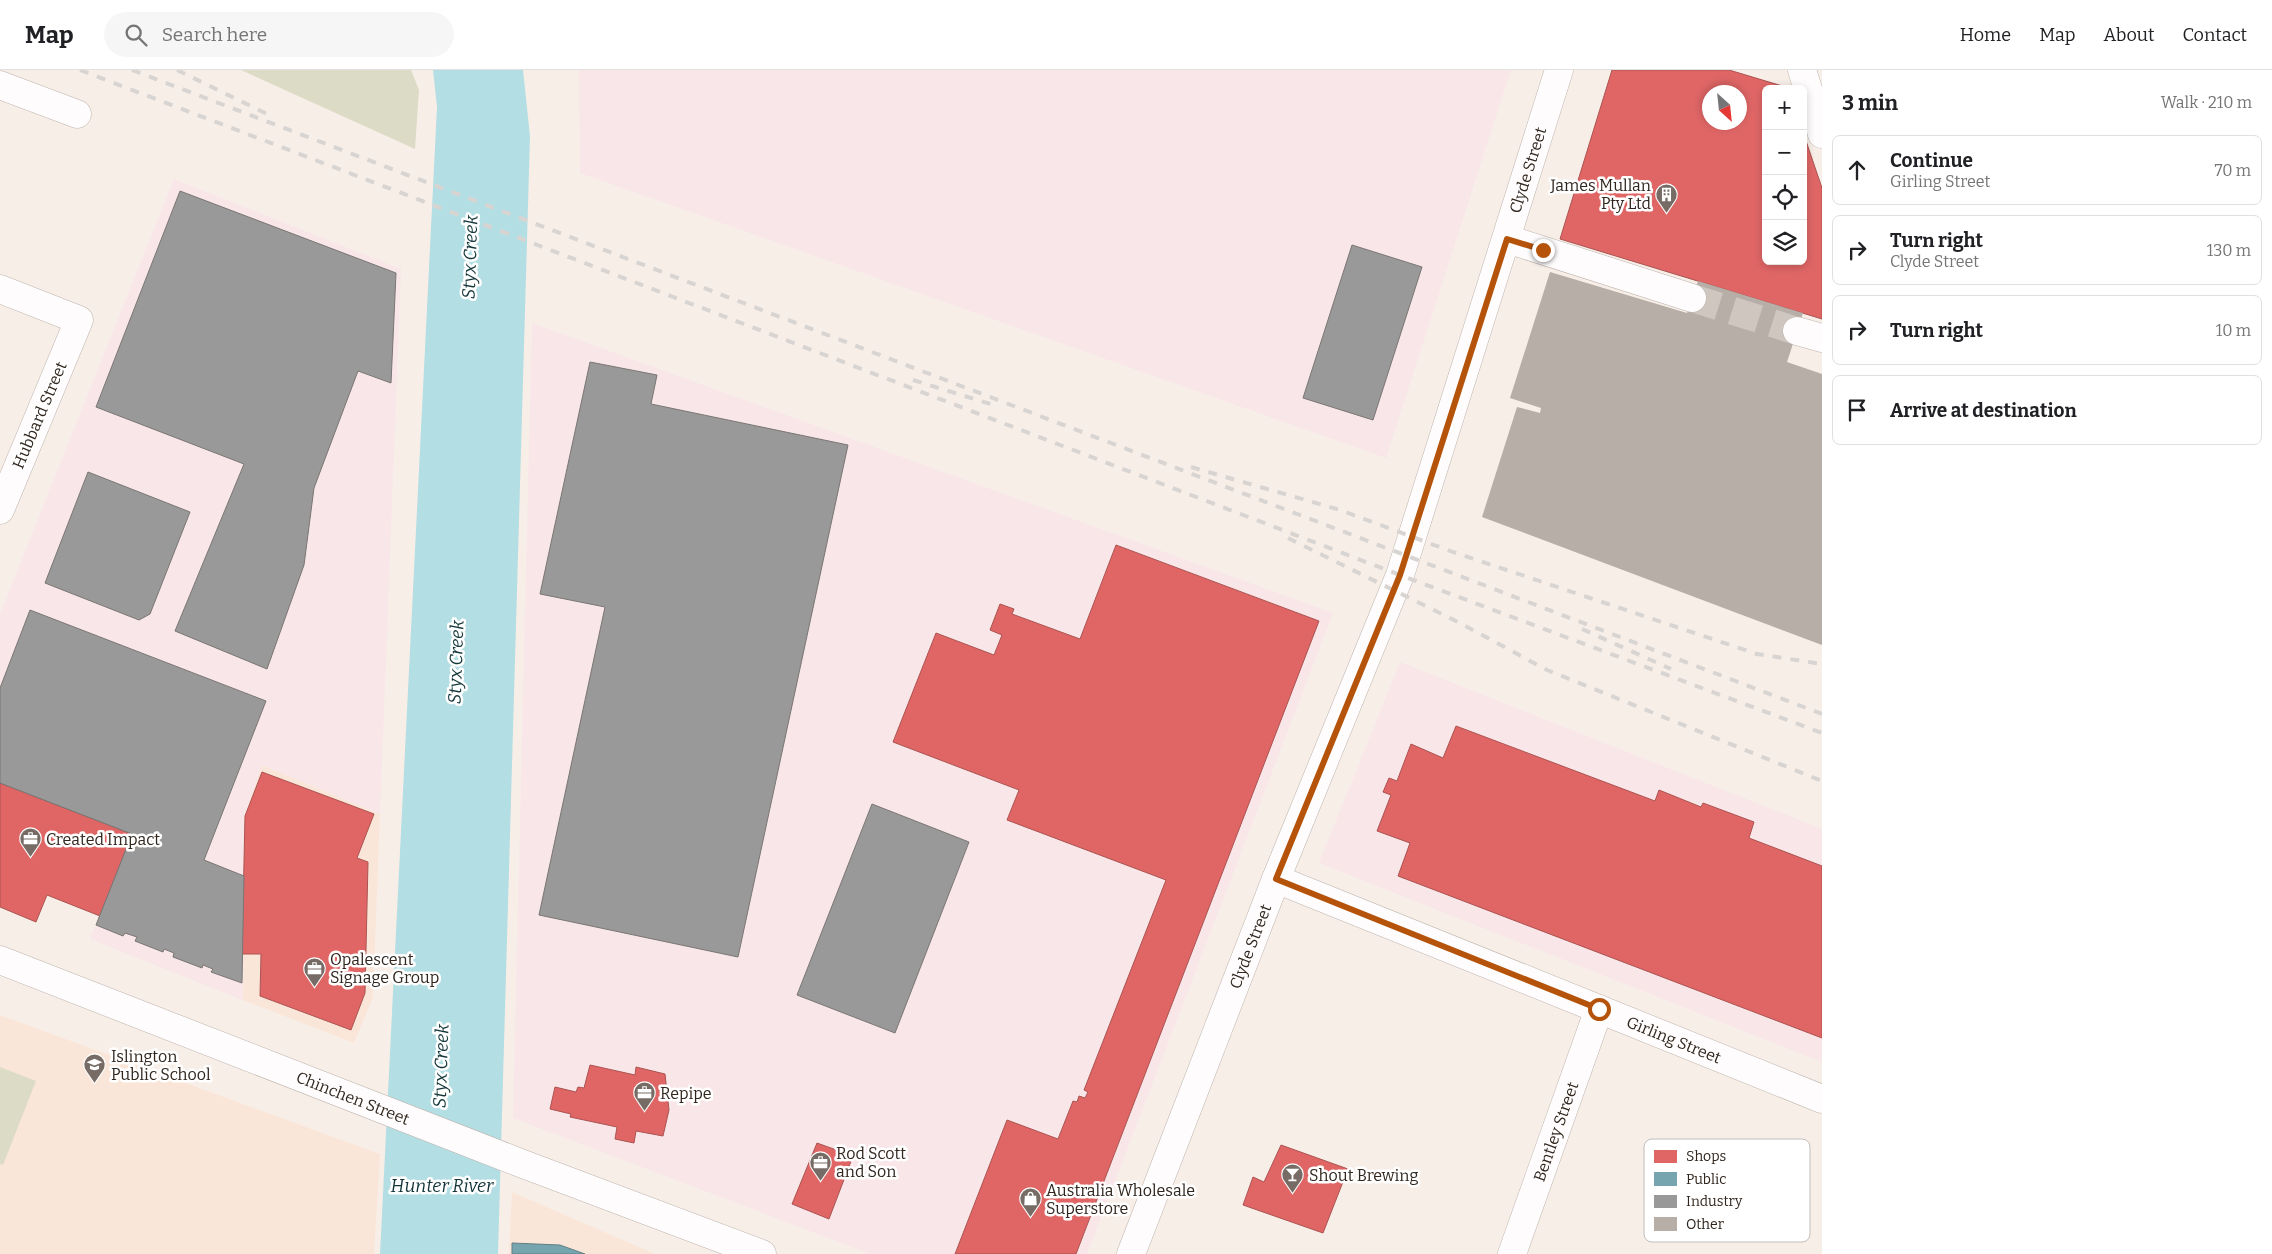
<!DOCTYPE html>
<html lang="en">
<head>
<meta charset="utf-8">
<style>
	body { margin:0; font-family:Bitter,serif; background:#f6f6f6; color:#202124 }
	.controls { position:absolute; right:15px; top:15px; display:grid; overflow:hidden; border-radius:8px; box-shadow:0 2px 8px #0003 }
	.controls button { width:45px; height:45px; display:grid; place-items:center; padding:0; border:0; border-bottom:1px solid #e0e0e0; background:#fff; color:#202124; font:25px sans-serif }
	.compass { position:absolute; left:1702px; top:15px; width:45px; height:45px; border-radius:50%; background:#fff; box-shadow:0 2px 8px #0003; rotate:153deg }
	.stop { position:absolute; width:15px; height:15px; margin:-11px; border:4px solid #b45309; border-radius:50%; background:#fff }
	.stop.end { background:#b45309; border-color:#fff; box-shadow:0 1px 5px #0008 }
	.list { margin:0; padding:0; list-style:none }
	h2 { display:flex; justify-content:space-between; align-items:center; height:65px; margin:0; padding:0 20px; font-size:21px }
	h2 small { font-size:16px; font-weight:400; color:#757577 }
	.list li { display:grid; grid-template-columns:32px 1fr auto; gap:15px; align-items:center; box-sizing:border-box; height:70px; margin:0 10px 10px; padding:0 10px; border:1px solid #e0e0e0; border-radius:8px }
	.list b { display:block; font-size:19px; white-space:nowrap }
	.list p { margin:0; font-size:16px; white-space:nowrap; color:#757577 }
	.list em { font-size:16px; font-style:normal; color:#757577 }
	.icon { flex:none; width:28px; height:28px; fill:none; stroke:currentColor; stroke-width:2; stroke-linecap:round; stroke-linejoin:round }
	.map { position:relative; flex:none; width:1822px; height:1184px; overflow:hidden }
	header { display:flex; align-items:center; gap:30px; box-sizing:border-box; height:70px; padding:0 25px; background:#fff; border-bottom:1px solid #e0e0e0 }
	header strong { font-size:24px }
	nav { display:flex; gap:28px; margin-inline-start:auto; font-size:18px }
	.search { width:350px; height:45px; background:#f6f6f6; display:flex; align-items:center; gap:12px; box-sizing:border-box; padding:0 18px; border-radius:28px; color:#757577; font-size:19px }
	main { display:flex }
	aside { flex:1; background:#fff }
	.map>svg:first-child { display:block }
</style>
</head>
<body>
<header>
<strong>Map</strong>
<div class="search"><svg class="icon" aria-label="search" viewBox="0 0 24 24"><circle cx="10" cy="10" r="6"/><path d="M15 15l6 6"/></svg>Search here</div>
<nav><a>Home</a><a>Map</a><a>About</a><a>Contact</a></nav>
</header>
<main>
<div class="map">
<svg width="1822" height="1184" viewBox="0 0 1822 1184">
	<rect width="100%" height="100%" fill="#f8eee8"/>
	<g fill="#fae6d8">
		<path d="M262 695 380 744 373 927 354 973 243 930 244 747Z"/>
		<path d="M0 945 380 1084 374 1184H0Z"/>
		<path d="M512 1122 655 1184H509Z"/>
	</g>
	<g fill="#f8e6e9">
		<path d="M579 0H1511L1386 388 580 103Z"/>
		<path d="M174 109 401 199 380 744 262 695 244 747 243 930 90 869 133 761 0 708V544Z"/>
		<path d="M532 253 1333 543 1087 1184H870L513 1048Z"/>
		<path d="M1400 592 1822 759V992L1319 793Z"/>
	</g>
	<g fill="#dcdbc5">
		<path d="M241 0H411L419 20 415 79Z"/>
		<path d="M0 997 36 1011 3 1095 0 1094Z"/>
	</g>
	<path fill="#b3dee3" d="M433 0H523L530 66 498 1184H380L437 37Z"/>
	<g fill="#e06666" stroke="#ab5350" fill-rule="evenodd">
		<path d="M1612 0H1729L1789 18 1766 19V191H1803V62L1822 118V249L1560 169ZM1710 22H1740V52H1710Z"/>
		<path d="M1116 475 1319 551 1076 1184H955L1007 1050 1058 1069 1073 1031 1077 1032 1079 1026 1085 1028 1088 1022 1084 1020 1166 810 1007 750 1019 720 893 672 936 563 994 585 1002 565 990 560 1000 534 1014 539 1012 544 1080 569Z"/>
		<path d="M1456 656 1655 731 1659 720 1701 737 1703 733 1754 752 1749 768 1822 796V968L1398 806 1410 773 1377 761 1391 725 1383 722 1389 708 1397 711 1411 674 1443 688Z"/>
		<path d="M262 702 374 744 357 788 368 792 365 923 351 960 260 926 261 884H242L245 746Z"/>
		<path d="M0 713 132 764 100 846 47 825 36 852 0 837Z"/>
		<path d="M590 995 635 1005 636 997 665 1004 669 1040 663 1066 636 1061 634 1073 615 1069 617 1057 570 1047 571 1044 550 1039 555 1017 576 1022 578 1017 584 1018Z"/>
		<path d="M817 1073 853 1086 829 1149 792 1134Z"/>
		<path d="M1281 1075 1348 1099 1323 1163 1243 1135 1253 1107 1264 1112Z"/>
	</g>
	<path fill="#76a5af" stroke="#617f84" d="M512 1173 560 1175 585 1184H512Z"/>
	<g fill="#999" stroke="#7a7674">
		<path d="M180 121 396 203 391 313 358 301 314 418 304 495 267 599 175 561 244 394 96 337Z"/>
		<path d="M1352 175 1422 197 1373 350 1303 328Z"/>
		<path d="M590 292 657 305 651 334 848 375 738 887 539 845 605 537 540 524Z"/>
		<path d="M88 402 190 442 150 544 139 550 45 513Z"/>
		<path d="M30 540 266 631 204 790 244 806 242 913 211 902 213 899 203 895 202 898 173 887 174 883 164 879 163 882 135 871 137 867 125 863 123 866 96 855 132 764 0 713V618Z"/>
		<path d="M872 734 969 772 895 963 797 925Z"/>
	</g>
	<path fill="#b7aea8" d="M1550 202 1687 243 1698 211 1803 243 1787 292 1822 304V575L1482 447 1517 337 1540 343 1541 338 1510 328Z"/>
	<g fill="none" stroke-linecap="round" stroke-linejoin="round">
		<path stroke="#d0c6c0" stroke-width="28" stroke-dasharray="28 14" stroke-linecap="butt" d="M1692 228 1797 261"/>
		<defs>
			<g id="minor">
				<path d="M1802 0 1822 64"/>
				<path d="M0 15 77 44"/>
				<path d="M1507 169 1692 228"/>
				<path d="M0 219 79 250 0 440"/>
				<path d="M1797 261 1822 268"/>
				<path id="s1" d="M1276 809 1822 1029"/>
				<path id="s2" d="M0 890 523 1094 762 1184"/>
				<path id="s3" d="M1131 1184 1276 809 1400 505 1559 0"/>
				<path id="s4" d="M1512 1184 1599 939"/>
			</g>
		</defs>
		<use href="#minor" stroke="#beb4ae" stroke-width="29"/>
		<use href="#minor" stroke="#fefcfc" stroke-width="28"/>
		<g stroke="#d8d4d2" stroke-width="4" stroke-dasharray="9 9" stroke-linecap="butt">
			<path d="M80 0 1400 505 1822 663"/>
			<path d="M132 0 1822 644"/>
			<path d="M177 0 267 44"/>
			<path d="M913 310 997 336"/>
			<path d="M1191 397 1340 440 1453 482 1757 584 1822 594"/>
			<path d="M1288 468 1458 552 1547 600 1822 711"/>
			<path d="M1582 559 1671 599"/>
		</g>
	</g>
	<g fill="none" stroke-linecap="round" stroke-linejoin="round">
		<path stroke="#b45309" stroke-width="6" d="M1543 180 1507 169 1400 505 1276 809 1599 939"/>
	</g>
	<defs>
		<symbol id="building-pin" viewBox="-11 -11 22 30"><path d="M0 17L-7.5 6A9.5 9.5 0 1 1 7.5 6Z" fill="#766c65" stroke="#fff"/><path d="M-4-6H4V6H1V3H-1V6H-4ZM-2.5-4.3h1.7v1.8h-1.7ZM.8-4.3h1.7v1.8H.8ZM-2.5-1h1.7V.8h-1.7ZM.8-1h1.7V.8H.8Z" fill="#fff"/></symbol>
		<symbol id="office-pin" viewBox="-11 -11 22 30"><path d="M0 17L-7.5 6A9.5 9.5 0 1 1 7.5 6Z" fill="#766c65" stroke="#fff"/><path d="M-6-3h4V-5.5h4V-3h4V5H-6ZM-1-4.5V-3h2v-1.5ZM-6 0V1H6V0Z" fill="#fff"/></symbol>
		<symbol id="school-pin" viewBox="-11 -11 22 30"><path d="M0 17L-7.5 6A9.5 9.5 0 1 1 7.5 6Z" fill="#766c65" stroke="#fff"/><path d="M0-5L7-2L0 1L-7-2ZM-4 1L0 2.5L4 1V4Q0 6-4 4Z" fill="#fff"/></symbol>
		<symbol id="bar-pin" viewBox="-11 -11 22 30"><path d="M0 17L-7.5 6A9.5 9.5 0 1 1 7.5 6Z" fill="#766c65" stroke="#fff"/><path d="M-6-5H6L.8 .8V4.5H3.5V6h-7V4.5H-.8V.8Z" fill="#fff"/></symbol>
		<symbol id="shop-pin" viewBox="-11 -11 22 30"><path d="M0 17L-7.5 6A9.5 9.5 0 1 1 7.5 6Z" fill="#766c65" stroke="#fff"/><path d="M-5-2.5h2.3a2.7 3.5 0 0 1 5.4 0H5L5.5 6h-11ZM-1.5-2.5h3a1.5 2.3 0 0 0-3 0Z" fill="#fff"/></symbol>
	</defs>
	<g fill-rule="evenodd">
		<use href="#building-pin" x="1654" y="112" width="25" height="34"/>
		<use href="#office-pin" x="18" y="756" width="25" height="34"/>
		<use href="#office-pin" x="302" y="886" width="25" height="34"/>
		<use href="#school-pin" x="82" y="982" width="25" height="34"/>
		<use href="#office-pin" x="632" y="1010" width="25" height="34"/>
		<use href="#office-pin" x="808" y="1080" width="25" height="34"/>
		<use href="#bar-pin" x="1280" y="1092" width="25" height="34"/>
		<use href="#shop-pin" x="1018" y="1116" width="25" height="34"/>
	</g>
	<g text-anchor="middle" stroke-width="5" stroke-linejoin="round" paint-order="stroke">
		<g font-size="16" fill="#30261e" stroke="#fff">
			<text dy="6" stroke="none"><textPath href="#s3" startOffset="1155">Clyde Street</textPath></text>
			<text transform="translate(39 345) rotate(-67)" y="6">Hubbard Street</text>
			<text dy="6" stroke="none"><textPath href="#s3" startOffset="330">Clyde Street</textPath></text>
			<text dy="6" stroke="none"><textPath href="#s1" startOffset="429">Girling Street</textPath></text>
			<text dy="6" stroke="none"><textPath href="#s2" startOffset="379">Chinchen Street</textPath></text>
			<text dy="6" stroke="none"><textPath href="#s4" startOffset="130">Bentley Street</textPath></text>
		</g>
		<g font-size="16" fill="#30261e" stroke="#fff" text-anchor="start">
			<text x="1651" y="121" text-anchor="end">James Mullan<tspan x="1651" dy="18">Pty Ltd</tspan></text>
			<text x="46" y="775">Created Impact</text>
			<text x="330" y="895">Opalescent<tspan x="330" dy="18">Signage Group</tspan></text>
			<text x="111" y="992">Islington<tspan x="111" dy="18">Public School</tspan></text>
			<text x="660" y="1029">Repipe</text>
			<text x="836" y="1089">Rod Scott<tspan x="836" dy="18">and Son</tspan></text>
			<text x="1309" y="1111">Shout Brewing</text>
			<text x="1046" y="1126">Australia Wholesale<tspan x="1046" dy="18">Superstore</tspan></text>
		</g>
		<g font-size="18" font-style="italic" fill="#14363a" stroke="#fff">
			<text transform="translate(470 187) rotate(-88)" y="6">Styx Creek</text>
			<text transform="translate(456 592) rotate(-88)" y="6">Styx Creek</text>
			<text transform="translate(441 996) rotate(-88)" y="6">Styx Creek</text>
			<text x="442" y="1122">Hunter River</text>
		</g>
	</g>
	<rect x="1644" y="1069" width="166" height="103" rx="8" fill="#fff" stroke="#c1bebc" stroke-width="1"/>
	<rect x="1654" y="1080" width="23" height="13" fill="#e06666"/>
	<rect x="1654" y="1102" width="23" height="14" fill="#76a5af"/>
	<rect x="1654" y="1125" width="23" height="13" fill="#999"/>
	<rect x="1654" y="1147" width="23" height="14" fill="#b7aea8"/>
	<g font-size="14" fill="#30261e">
		<text x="1686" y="1091">Shops</text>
		<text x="1686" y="1114">Public</text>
		<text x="1686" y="1136">Industry</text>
		<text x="1686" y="1159">Other</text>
	</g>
</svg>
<div class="controls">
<button>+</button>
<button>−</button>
<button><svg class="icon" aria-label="locate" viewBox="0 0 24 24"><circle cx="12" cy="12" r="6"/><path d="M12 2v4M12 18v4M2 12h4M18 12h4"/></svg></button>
<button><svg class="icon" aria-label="layers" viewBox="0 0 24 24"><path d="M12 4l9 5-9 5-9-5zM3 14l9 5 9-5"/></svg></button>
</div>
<svg class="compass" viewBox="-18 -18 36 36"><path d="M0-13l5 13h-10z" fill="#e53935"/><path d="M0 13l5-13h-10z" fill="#757577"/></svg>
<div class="stop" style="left:1599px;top:939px"></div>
<div class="stop end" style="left:1543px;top:180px"></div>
</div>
<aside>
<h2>3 min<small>Walk · 210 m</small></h2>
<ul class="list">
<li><svg class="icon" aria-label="ahead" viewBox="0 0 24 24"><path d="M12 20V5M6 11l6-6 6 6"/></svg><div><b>Continue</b><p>Girling Street</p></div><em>70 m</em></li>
<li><svg class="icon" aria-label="right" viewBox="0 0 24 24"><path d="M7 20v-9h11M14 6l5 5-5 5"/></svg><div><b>Turn right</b><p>Clyde Street</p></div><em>130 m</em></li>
<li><svg class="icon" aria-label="right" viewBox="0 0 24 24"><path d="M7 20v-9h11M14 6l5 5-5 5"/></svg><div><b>Turn right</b></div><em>10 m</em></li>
<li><svg class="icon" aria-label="arrive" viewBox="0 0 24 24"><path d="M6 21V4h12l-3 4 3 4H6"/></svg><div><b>Arrive at destination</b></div></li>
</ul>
</aside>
</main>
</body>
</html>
